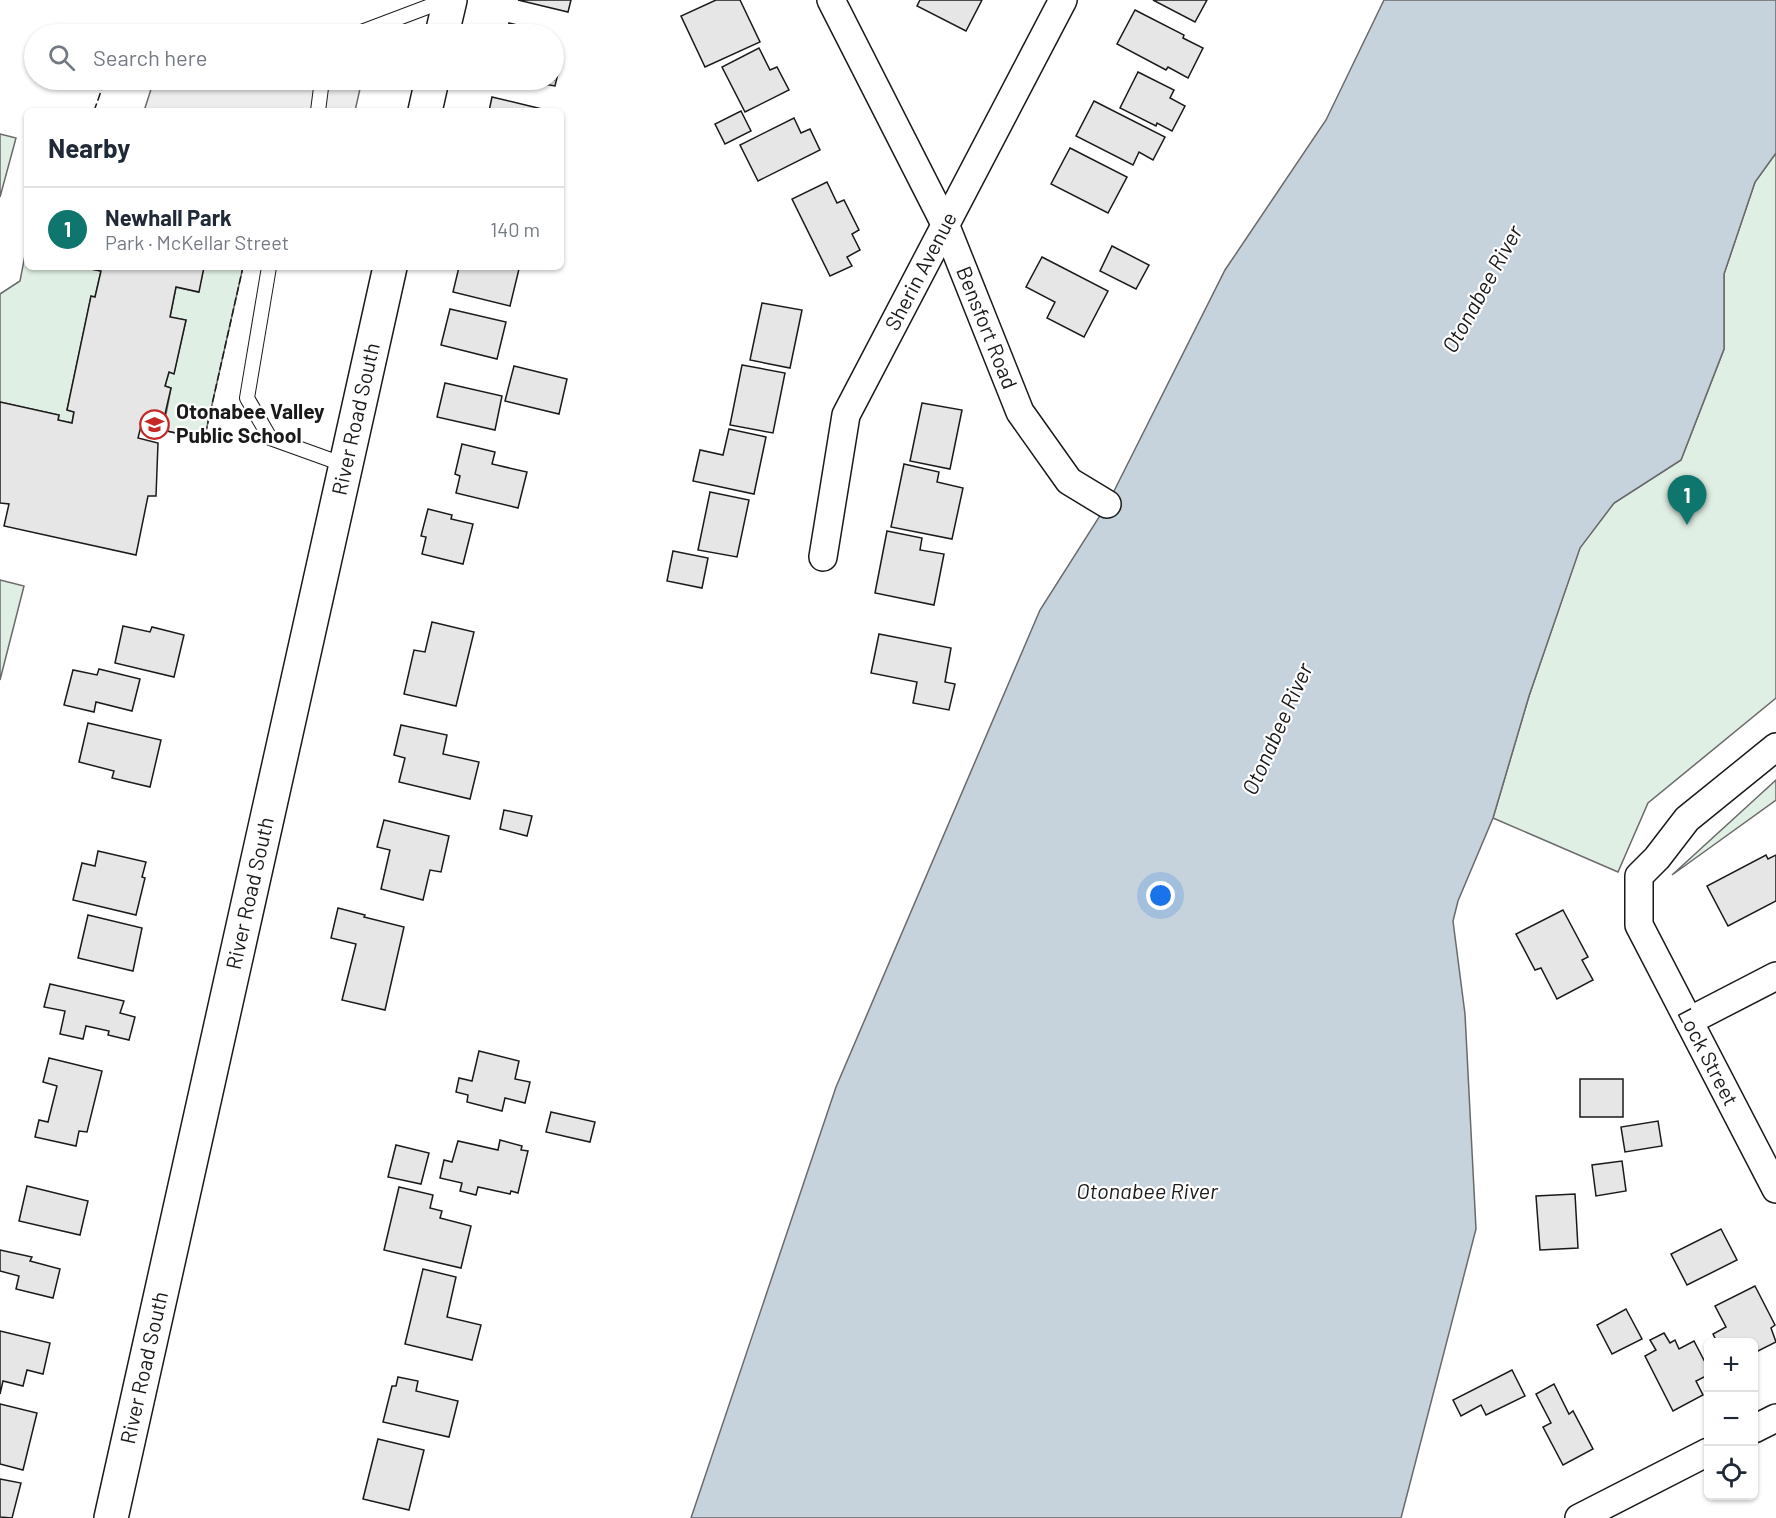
<!DOCTYPE html>
<html lang="en">
<head>
<meta charset="utf-8">
<style>
	body { margin:0; font-family:Barlow,sans-serif; background:#f6f6f7; color:#1f2937 }
	.controls { position:absolute; right:18px; bottom:18px; display:grid; overflow:hidden; border-radius:9px; box-shadow:0 2px 4px #0004 }
	.controls button { width:54px; height:54px; display:grid; place-items:center; padding:0; border:0; border-bottom:2px solid #e0e1e3; background:#fff; color:#1f2937; font:30px sans-serif }
	.you { position:absolute; left:1161px; top:896px; width:21px; height:21px; margin:-15px; border:4px solid #fff; border-radius:50%; background:#1a73e8; box-shadow:0 0 0 9px #1a73e833 }
	.badge { display:grid; place-items:center; width:39px; height:39px; border-radius:50%; background:#0f766e; color:#fff; font-size:20px; font-weight:700 }
	.pin { position:absolute; translate:-50% -50px; filter:drop-shadow(0 2px 3px #0008) }
	.pin::after { content:''; position:absolute; top:32px; width:21px; height:18px; background:inherit; clip-path:polygon(0 0,100% 0,50% 100%) }
	.list { margin:0; padding:0; list-style:none }
	h2 { display:flex; justify-content:space-between; align-items:center; height:78px; margin:0; padding:0 24px; font-size:26px }
	h2 small { font-size:20px; font-weight:400; color:#747a83 }
	.list li { display:grid; grid-template-columns:39px 1fr auto; gap:18px; align-items:center; box-sizing:border-box; height:84px; padding:0 24px; border-top:2px solid #e0e1e3 }
	.list b { display:block; font-size:22px; white-space:nowrap }
	.list p { margin:0; font-size:20px; white-space:nowrap; color:#747a83 }
	.list em { font-size:20px; font-style:normal; color:#747a83 }
	.icon { flex:none; width:33px; height:33px; fill:none; stroke:currentColor; stroke-width:2; stroke-linecap:round; stroke-linejoin:round }
	.map { position:relative; flex:none; width:1776px; height:1518px; overflow:hidden }
	.search { position:absolute; background:#fff; box-shadow:0 2px 4px #0004; left:24px; top:24px; width:540px; height:66px; display:flex; align-items:center; gap:15px; box-sizing:border-box; padding:0 21px; border-radius:33px; color:#747a83; font-size:22px }
	.panel { position:absolute; background:#fff; box-shadow:0 2px 4px #0004; left:24px; top:108px; width:540px; height:162px; border-radius:9px }
	.map>svg:first-child { display:block }
</style>
</head>
<body>
<div class="map">
<svg width="1776" height="1518" viewBox="0 0 1776 1518">
	<rect width="100%" height="100%" fill="#fff"/>
	<g fill="#e0efe3" stroke="#6a6a6a" stroke-width="1.5">
		<path d="M0 134 16 138 0 197Z"/>
		<path d="M1776 153V698L1648 803 1618 872 1493 818 1529 696 1580 547 1614 503 1681 460 1724 349V274L1755 182Z"/>
		<path d="M27 245V267H81L101 271 95 297H91L67 410 74 412 72 423 58 420 59 415 0 402V294L20 281Z"/>
		<path d="M204 267H243L204 440 163 430 171 388 165 386 169 372 174 373 186 320 170 317 176 287 198 292Z"/>
		<path d="M0 580 24 586 0 680Z"/>
		<path d="M1776 780V800L1672 875Z"/>
	</g>
	<path fill="#ededed" stroke="#6a6a6a" stroke-width="1.5" d="M154 80H362L355 111H144Z"/>
	<path fill="#c6d2dc" stroke="#6a6a6a" stroke-width="1.5" d="M1384 0H1776V153L1755 182 1724 274V349L1681 460 1614 503 1580 548 1529 696 1493 818 1458 901 1453 921 1465 1014 1476 1229 1401 1518H691L836 1087 1040 610 1108 503 1225 270 1326 120Z"/>
	<g fill="#e6e6e6" stroke="#1a1a1a" stroke-width="1.5">
		<path d="M518 0H571L568 12Z"/>
		<path d="M716 0H740L760 42 705 67 681 16Z"/>
		<path d="M920 0H982L966 31 917 6Z"/>
		<path d="M1153 0H1207L1195 22Z"/>
		<path d="M1135 10 1184 35 1183 38 1203 48 1188 78 1168 67 1166 70 1117 44Z"/>
		<path d="M509 23 551 33V34H506Z"/>
		<path d="M759 48 770 70 777 67 789 90 745 112 722 67Z"/>
		<path d="M554 68 559 69 555 86 521 80H554Z"/>
		<path d="M1138 72 1174 90 1170 98 1185 106 1172 131 1157 123 1156 126 1120 108Z"/>
		<path d="M492 97 546 110 545 111H489Z"/>
		<path d="M1094 101 1165 137 1153 160 1139 152 1133 165 1076 136Z"/>
		<path d="M741 111 751 131 725 144 715 124Z"/>
		<path d="M794 118 801 133 810 129 820 150 758 181 740 145Z"/>
		<path d="M1070 148 1127 177 1108 213 1051 184Z"/>
		<path d="M827 182 837 203 844 200 859 230 852 234 860 250 847 257 852 266 830 276 792 199Z"/>
		<path d="M1112 246 1149 265 1136 289 1100 271Z"/>
		<path d="M1042 257 1108 291 1084 337 1047 318 1055 302 1026 287Z"/>
		<path d="M81 267H204L199 292 176 287 170 317 186 320 174 374 169 372 165 386 171 388 163 423 150 421 148 428 141 426 138 438 158 443 156 496H148L136 555 4 526 9 504 0 503V402L59 415 58 420 72 423 74 412 67 410 91 296 95 297 101 271Z"/>
		<path d="M459 267 519 269 510 306 453 292Z"/>
		<path d="M762 303 802 310 790 368 750 360Z"/>
		<path d="M450 309 506 322 497 359 441 345Z"/>
		<path d="M742 365 785 373 773 433 730 425Z"/>
		<path d="M514 366 567 379 559 414 505 401Z"/>
		<path d="M445 383 502 396 495 430 437 417Z"/>
		<path d="M922 403 962 410 950 469 910 461Z"/>
		<path d="M729 429 766 437 754 494 693 481 700 450 723 455Z"/>
		<path d="M462 444 495 452 492 464 527 472 518 508 456 493 460 476 455 474Z"/>
		<path d="M904 464 939 472 937 482 963 488 952 539 891 527Z"/>
		<path d="M710 492 749 500 737 557 698 550Z"/>
		<path d="M428 509 452 515 451 519 473 524 463 564 422 554 426 537 421 536Z"/>
		<path d="M887 531 922 538 920 550 944 554 934 605 875 593Z"/>
		<path d="M673 551 708 558 702 588 667 581Z"/>
		<path d="M432 622 474 632 456 706 404 694 414 650 425 652Z"/>
		<path d="M123 626 150 632 152 627 184 635 174 677 115 663Z"/>
		<path d="M879 634 951 648 945 682 955 684 949 710 913 703 917 682 871 673Z"/>
		<path d="M99 669 140 679 132 711 96 702 94 712 64 705 73 670 97 675Z"/>
		<path d="M88 723 161 740 150 787 112 778 114 771 79 762Z"/>
		<path d="M401 725 447 735 443 754 479 762 470 799 399 782 405 758 394 755Z"/>
		<path d="M504 810 532 816 527 836 500 829Z"/>
		<path d="M384 820 449 836 441 872 430 870 423 900 381 889 390 850 377 847Z"/>
		<path d="M98 851 146 862 142 877 145 878 136 915 73 900 82 863 95 866Z"/>
		<path d="M1766 855 1768 859 1776 855V901L1728 926 1707 886Z"/>
		<path d="M338 908 365 915 364 917 404 927 385 1010 342 1000 356 944 331 938Z"/>
		<path d="M1563 910 1588 957 1582 960 1593 980 1557 999 1541 968 1535 970 1516 934Z"/>
		<path d="M88 915 142 928 133 971 78 958Z"/>
		<path d="M50 984 124 1001 120 1013 135 1017 129 1040 108 1035 109 1031 86 1026 83 1039 60 1034 65 1011 44 1007Z"/>
		<path d="M479 1051 519 1061 515 1079 530 1082 525 1103 505 1098 502 1111 467 1102 468 1095 456 1092 459 1078 472 1081Z"/>
		<path d="M49 1058 102 1071 87 1132 79 1131 76 1146 35 1137 39 1120 48 1122 57 1086 43 1082Z"/>
		<rect x="1580" y="1079" width="43" height="38"/>
		<path d="M551 1112 595 1122 590 1142 546 1132Z"/>
		<path d="M1658 1121 1662 1146 1625 1152 1621 1127Z"/>
		<path d="M500 1140 522 1146 521 1150 528 1151 518 1193 511 1191 510 1194 478 1187 476 1195 460 1191 462 1183 440 1178 444 1160 452 1162 458 1141 498 1150Z"/>
		<path d="M396 1145 429 1153 421 1184 388 1177Z"/>
		<path d="M1622 1161 1626 1191 1596 1196 1592 1165Z"/>
		<path d="M27 1186 88 1201 80 1235 19 1221Z"/>
		<path d="M399 1187 433 1195 430 1208 442 1211 440 1218 471 1226 461 1268 384 1250Z"/>
		<path d="M1575 1194 1578 1248 1540 1250 1536 1196Z"/>
		<path d="M1721 1229 1737 1260 1687 1285 1671 1254Z"/>
		<path d="M0 1250 32 1257 30 1261 60 1269 53 1298 16 1289 19 1276 0 1271Z"/>
		<path d="M423 1269 456 1277 447 1317 481 1325 472 1360 405 1344Z"/>
		<path d="M1755 1286 1775 1325 1771 1328 1776 1342 1754 1353V1342H1717L1713 1334 1726 1327 1715 1306Z"/>
		<path d="M1626 1309 1642 1339 1612 1354 1597 1325Z"/>
		<path d="M0 1331 50 1343 43 1374 27 1370 23 1386 3 1381 0 1394Z"/>
		<path d="M1664 1333 1670 1343 1675 1340 1679 1349 1694 1341 1708 1368V1375L1696 1381 1703 1395 1673 1411 1645 1356 1656 1350 1650 1340Z"/>
		<path d="M1512 1370 1525 1396 1486 1415 1481 1405 1461 1416 1453 1400Z"/>
		<path d="M398 1377 418 1381 416 1391 458 1401 449 1437 383 1422 392 1386H396Z"/>
		<path d="M1554 1384 1569 1414 1573 1411 1593 1449 1563 1465 1543 1427 1551 1423 1536 1394Z"/>
		<path d="M0 1404 37 1413 23 1470 0 1464Z"/>
		<path d="M378 1439 424 1450 409 1510 363 1499Z"/>
		<path d="M0 1479 21 1483 12 1518 0 1517Z"/>
	</g>
	<g fill="none" stroke-linecap="round" stroke-linejoin="round">
		<defs>
			<g id="service">
				<path d="M356 34 446 0"/>
				<path d="M318 111 322 80"/>
				<path d="M269 267 247 398 270 438 345 465"/>
			</g>
			<g id="minor">
				<path id="s1" d="M831 0 945 224 1020 412 1069 481 1107 504"/>
				<path id="s2" d="M823 557 846 415 1063 0"/>
				<path id="s3" d="M1776 747 1687 819 1657 858 1639 876V925L1776 1189"/>
				<path d="M1689 1021 1776 976"/>
				<path d="M1754 1429 1776 1418"/>
				<path d="M1579 1518 1708 1452"/>
			</g>
			<g id="tertiary">
				<path d="M442 34 450 0"/>
				<path d="M425 111 432 80"/>
				<path id="s4" d="M111 1518 390 267"/>
			</g>
		</defs>
		<use href="#service" stroke="#1a1a1a" stroke-width="16"/>
		<use href="#minor" stroke="#1a1a1a" stroke-width="30"/>
		<use href="#tertiary" stroke="#1a1a1a" stroke-width="36"/>
		<use href="#service" stroke="#fff" stroke-width="14"/>
		<use href="#minor" stroke="#fff" stroke-width="27"/>
		<use href="#tertiary" stroke="#fff" stroke-width="33"/>
		<g stroke="#1a1a1a" stroke-width="1.5" stroke-dasharray="8 3" stroke-linecap="butt">
			<path d="M121 34 125 24"/>
			<path d="M94 111 105 80"/>
			<path d="M163 423V430L204 440 243 267"/>
		</g>
	</g>
	<defs>
		<symbol id="school-ring" viewBox="-11 -11 22 22"><circle r="9.5" fill="#fff" stroke="#c62828" stroke-width="1.5"/><path d="M0-5L7-2L0 1L-7-2ZM-4 1L0 2.5L4 1V4Q0 6-4 4Z" fill="#c62828"/></symbol>
	</defs>
	<g fill-rule="evenodd">
		<use href="#school-ring" x="138" y="408" width="33" height="33"/>
	</g>
	<g text-anchor="middle" stroke-width="4.5" stroke-linejoin="round" paint-order="stroke">
		<g font-size="21" fill="#1a1a1a" stroke="#fff">
			<text dy="7" stroke="none"><textPath href="#s2" startOffset="306">Sherin Avenue</textPath></text>
			<text dy="7" stroke="none"><textPath href="#s1" startOffset="363">Bensfort Road</textPath></text>
			<text dy="7" stroke="none"><textPath href="#s4" startOffset="1126">River Road South</textPath></text>
			<text dy="7" stroke="none"><textPath href="#s4" startOffset="640">River Road South</textPath></text>
			<text dy="7" stroke="none"><textPath href="#s3" startOffset="387">Lock Street</textPath></text>
			<text dy="7" stroke="none"><textPath href="#s4" startOffset="154">River Road South</textPath></text>
		</g>
		<g font-size="21" font-weight="bold" fill="#1a1a1a" stroke="#fff" text-anchor="start">
			<text x="176" y="419">Otonabee Valley<tspan x="176" dy="24">Public School</tspan></text>
		</g>
		<g font-size="22" font-style="italic" fill="#1a1a1a" stroke="#fff">
			<text transform="translate(1482 289) rotate(-61)" y="8">Otonabee River</text>
			<text transform="translate(1277 729) rotate(-66)" y="8">Otonabee River</text>
			<text x="1147" y="1199">Otonabee River</text>
		</g>
	</g>
</svg>
<div class="controls">
<button>+</button>
<button>−</button>
<button><svg class="icon" aria-label="locate" viewBox="0 0 24 24"><circle cx="12" cy="12" r="6"/><path d="M12 2v4M12 18v4M2 12h4M18 12h4"/></svg></button>
</div>
<div class="you"></div>
<div class="pin badge" style="left:1687px;top:525px">1</div>
<div class="search"><svg class="icon" aria-label="search" viewBox="0 0 24 24"><circle cx="10" cy="10" r="6"/><path d="M15 15l6 6"/></svg>Search here</div>
<section class="panel">
<h2>Nearby<small></small></h2>
<ul class="list">
<li><span class="badge">1</span><div><b>Newhall Park</b><p>Park · McKellar Street</p></div><em>140 m</em></li>
</ul>
</section>
</div>
</body>
</html>
